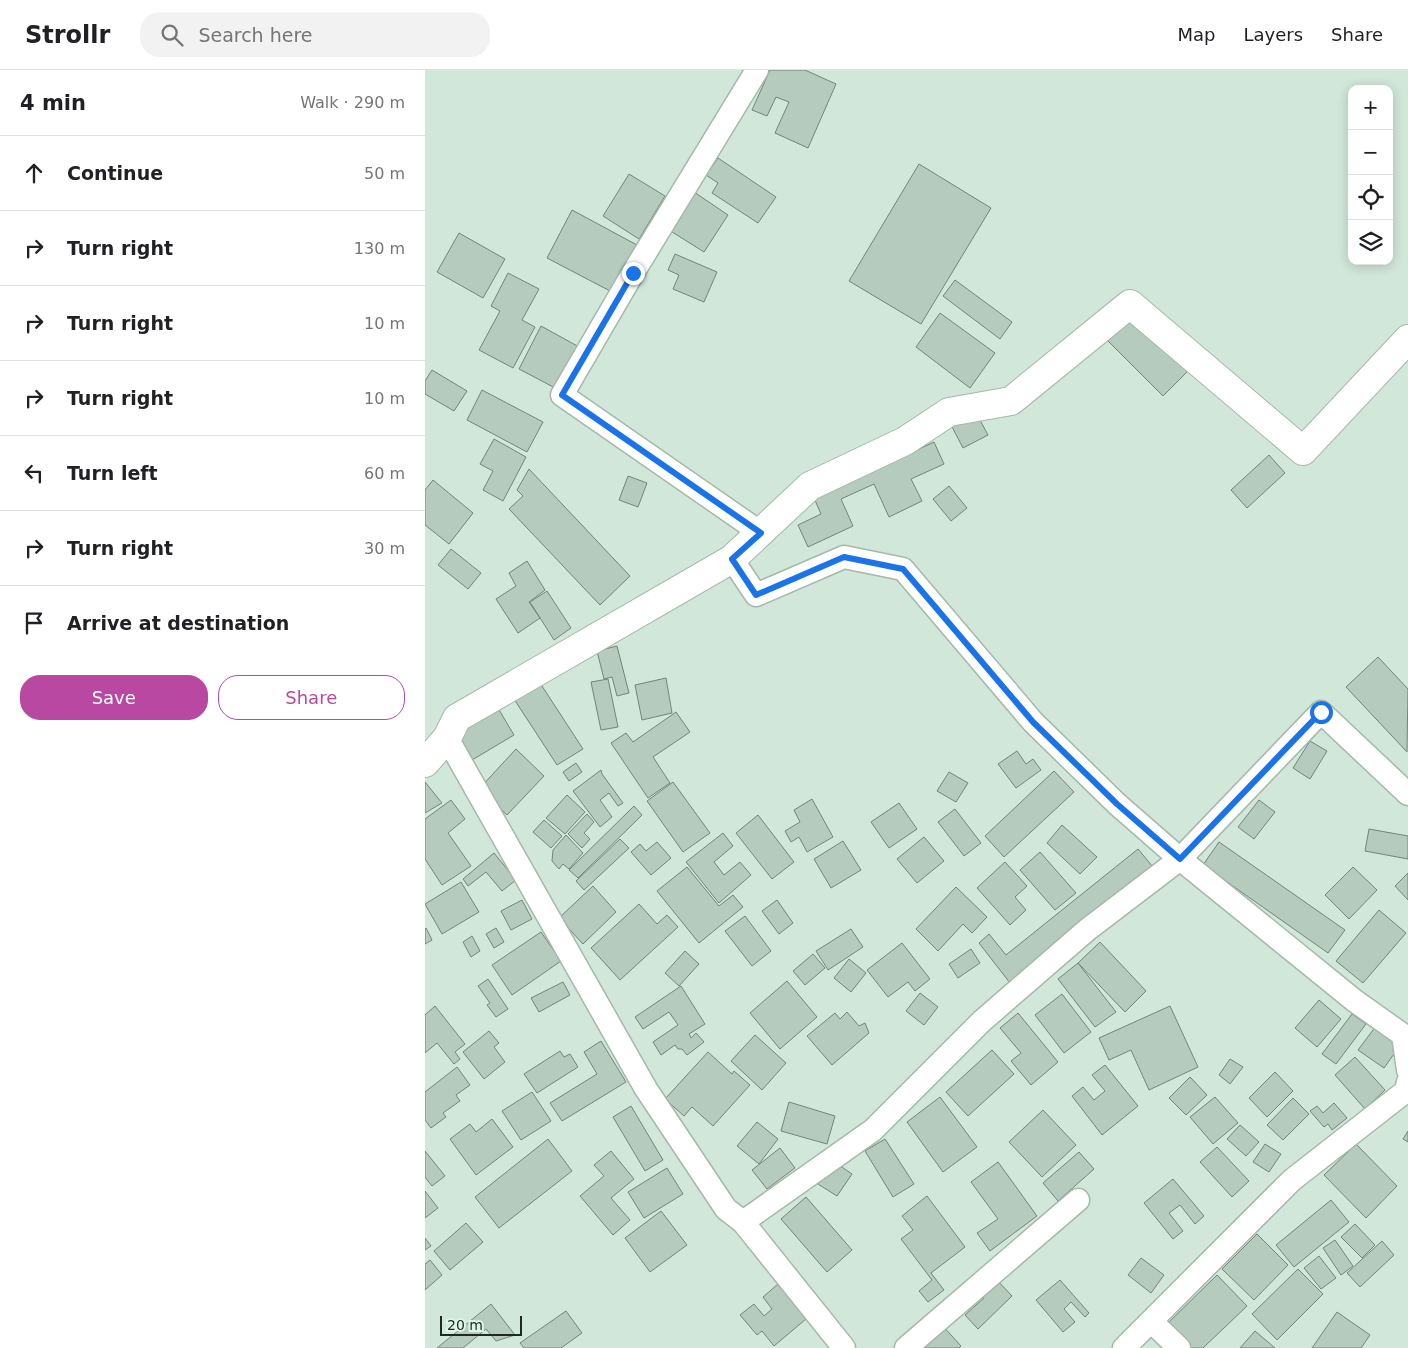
<!DOCTYPE html>
<html lang="en">
<head>
<meta charset="utf-8">
<style>
	body { margin:0; font-family:"DejaVu Sans",sans-serif; background:#f2f2f2; color:#202124 }
	.controls { position:absolute; right:15px; top:15px; display:grid; overflow:hidden; border-radius:10px; box-shadow:0 2px 12px #0003 }
	.controls button { width:45px; height:45px; display:grid; place-items:center; padding:0; border:0; border-bottom:1px solid #e0e0e0; background:#fff; color:#202124; font:25px sans-serif }
	.scale { position:absolute; left:15px; bottom:12px; width:82px; box-sizing:border-box; padding-left:5px; border:2px solid #1f2822; border-top:0; font-size:14px; line-height:18px; white-space:nowrap; color:#1f2822; -webkit-text-stroke:4px #def5e6; paint-order:stroke }
	.stop { position:absolute; width:15px; height:15px; margin:-11px; border:4px solid #1a73e8; border-radius:50%; background:#fff }
	.stop.end { background:#1a73e8; border-color:#fff; box-shadow:0 1px 5px #0008 }
	.list { margin:0; padding:0; list-style:none }
	h2 { display:flex; justify-content:space-between; align-items:center; height:65px; margin:0; padding:0 20px; font-size:21px }
	h2 small { font-size:16px; font-weight:400; color:#757577 }
	.list li { display:grid; grid-template-columns:32px 1fr auto; gap:15px; align-items:center; box-sizing:border-box; height:75px; padding:0 20px; border-top:1px solid #e0e0e0 }
	.list b { display:block; font-size:19px; white-space:nowrap }
	.list em { font-size:16px; font-style:normal; color:#757577 }
	.actions { display:flex; gap:10px; padding:15px 20px }
	.actions a { flex:1; padding:11px 0; border:1px solid #b948a3; border-radius:20px; text-align:center; font-size:18px; color:#b948a3 }
	.actions .main { background:#b948a3; color:#fff }
	.icon { flex:none; width:28px; height:28px; fill:none; stroke:currentColor; stroke-width:2; stroke-linecap:round; stroke-linejoin:round }
	.map { position:relative; flex:none; width:983px; height:1278px; overflow:hidden }
	header { display:flex; align-items:center; gap:30px; box-sizing:border-box; height:70px; padding:0 25px; background:#fff; border-bottom:1px solid #e0e0e0 }
	header strong { font-size:24px }
	nav { display:flex; gap:28px; margin-inline-start:auto; font-size:18px }
	.search { width:350px; height:45px; background:#f2f2f2; display:flex; align-items:center; gap:12px; box-sizing:border-box; padding:0 18px; border-radius:20px; color:#757577; font-size:19px }
	main { display:flex }
	aside { flex:1; background:#fff }
	.map>svg:first-child { display:block }
</style>
</head>
<body>
<header>
<strong>Strollr</strong>
<div class="search"><svg class="icon" aria-label="search" viewBox="0 0 24 24"><circle cx="10" cy="10" r="6"/><path d="M15 15l6 6"/></svg>Search here</div>
<nav><a>Map</a><a>Layers</a><a>Share</a></nav>
</header>
<main>
<aside>
<h2>4 min<small>Walk · 290 m</small></h2>
<ul class="list">
<li><svg class="icon" aria-label="ahead" viewBox="0 0 24 24"><path d="M12 20V5M6 11l6-6 6 6"/></svg><div><b>Continue</b></div><em>50 m</em></li>
<li><svg class="icon" aria-label="right" viewBox="0 0 24 24"><path d="M7 20v-9h11M14 6l5 5-5 5"/></svg><div><b>Turn right</b></div><em>130 m</em></li>
<li><svg class="icon" aria-label="right" viewBox="0 0 24 24"><path d="M7 20v-9h11M14 6l5 5-5 5"/></svg><div><b>Turn right</b></div><em>10 m</em></li>
<li><svg class="icon" aria-label="right" viewBox="0 0 24 24"><path d="M7 20v-9h11M14 6l5 5-5 5"/></svg><div><b>Turn right</b></div><em>10 m</em></li>
<li><svg class="icon" aria-label="left" viewBox="0 0 24 24"><path d="M17 20v-9H6M10 6l-5 5 5 5"/></svg><div><b>Turn left</b></div><em>60 m</em></li>
<li><svg class="icon" aria-label="right" viewBox="0 0 24 24"><path d="M7 20v-9h11M14 6l5 5-5 5"/></svg><div><b>Turn right</b></div><em>30 m</em></li>
<li><svg class="icon" aria-label="arrive" viewBox="0 0 24 24"><path d="M6 21V4h12l-3 4 3 4H6"/></svg><div><b>Arrive at destination</b></div></li>
</ul>
<div class="actions"><a class="main">Save</a><a>Share</a></div>
</aside>
<div class="map">
<svg width="983" height="1278" viewBox="0 0 983 1278">
	<rect width="100%" height="100%" fill="#d1e7d9"/>
	<g fill="#b5cbbd" stroke="#718679">
		<path d="M345 0H380L411 14 383 78 350 63 364 32 351 27 342 46 327 40Z"/>
		<path d="M293 88 351 127 333 153 287 123 293 113 281 105Z"/>
		<path d="M494 94 566 138 496 254 424 211Z"/>
		<path d="M204 104 240 126 214 169 178 146Z"/>
		<path d="M269 122 303 145 279 182 244 160Z"/>
		<path d="M147 140 212 175 187 222 122 188Z"/>
		<path d="M34 163 80 189 58 228 12 202Z"/>
		<path d="M250 184 292 202 279 232 248 219 254 205 243 200Z"/>
		<path d="M83 203 114 219 97 250 110 257 88 298 54 280 75 241 66 236Z"/>
		<path d="M530 210 587 252 575 269 518 226Z"/>
		<path d="M705 238 766 298 738 326 677 265Z"/>
		<path d="M515 243 570 283 545 318 491 277Z"/>
		<path d="M116 256 156 278 134 320 94 299Z"/>
		<path d="M7 300 42 321 29 341 0 324V311Z"/>
		<path d="M57 320 118 352 102 382 42 350Z"/>
		<path d="M549 339 563 365 538 378 524 351Z"/>
		<path d="M69 369 101 387 78 431 58 420 68 401 55 394Z"/>
		<path d="M509 372 519 394 486 409 497 431 464 447 449 414 416 429 428 456 383 477 373 455 396 444 389 428Z"/>
		<path d="M844 385 860 403 822 438 806 420Z"/>
		<path d="M104 399 205 506 175 535 84 439 98 426 92 420Z"/>
		<path d="M203 406 222 413 213 437 194 430Z"/>
		<path d="M8 410 48 443 24 474 0 455V420Z"/>
		<path d="M524 416 542 438 526 451 508 429Z"/>
		<path d="M26 479 56 503 43 519 13 495Z"/>
		<path d="M102 491 120 520 104 532 115 548 93 563 71 529 91 516 84 503Z"/>
		<path d="M122 521 146 558 129 570 105 532Z"/>
		<path d="M192 576 204 623 192 626 187 607 179 609 172 581Z"/>
		<path d="M953 587 983 619 982 682 921 617Z"/>
		<path d="M241 608 247 643 217 650 210 615Z"/>
		<path d="M183 609 193 657 176 660 166 612Z"/>
		<path d="M115 613 158 679 132 695 89 629Z"/>
		<path d="M73 638 89 665 47 690 31 664Z"/>
		<path d="M251 642 265 662 228 687 245 713 223 728 186 673 201 663 208 672Z"/>
		<path d="M885 671 902 681 885 709 868 698Z"/>
		<path d="M91 679 119 706 82 745 54 719Z"/>
		<path d="M592 681 601 694 608 689 616 700 591 718 573 694Z"/>
		<path d="M151 693 157 702 144 711 138 702Z"/>
		<path d="M176 700 177 704 198 733 193 736 184 723 175 730 187 747 175 757 148 721Z"/>
		<path d="M629 701 649 722 579 787 560 766Z"/>
		<path d="M524 702 543 713 531 732 512 721Z"/>
		<path d="M0 712 17 733 0 743Z"/>
		<path d="M248 712 285 763 258 782 222 731Z"/>
		<path d="M142 725 160 742 140 764 121 748Z"/>
		<path d="M387 729 408 767 382 782 374 767 366 772 360 761 375 752 369 740Z"/>
		<path d="M26 730 40 749 23 763 46 796 17 815 0 789V749Z"/>
		<path d="M834 730 850 742 829 769 813 757Z"/>
		<path d="M474 733 492 759 464 778 446 752Z"/>
		<path d="M209 736 217 745 153 808 144 800Z"/>
		<path d="M530 739 556 773 539 786 513 752Z"/>
		<path d="M162 744 169 752 159 763 165 769 157 778 143 764Z"/>
		<path d="M333 745 369 792 347 809 311 763Z"/>
		<path d="M119 750 137 766 126 778 108 762Z"/>
		<path d="M637 755 672 787 655 804 622 773Z"/>
		<path d="M944 759 983 766V789L940 781Z"/>
		<path d="M298 763 308 776 289 792 299 805 315 792 326 805 294 833 261 792Z"/>
		<path d="M141 765 158 783 144 799 138 794 134 799 127 791 128 780Z"/>
		<path d="M499 767 519 791 492 813 472 789Z"/>
		<path d="M195 769 204 778 159 820 151 811Z"/>
		<path d="M418 771 436 800 406 818 389 789Z"/>
		<path d="M232 772 246 788 226 805 206 782 215 774 221 781Z"/>
		<path d="M794 772 920 860 903 883 778 795Z"/>
		<path d="M713 779 728 797 585 913 554 873 564 864 581 885Z"/>
		<path d="M615 782 651 823 630 840 595 800Z"/>
		<path d="M69 783 91 810 77 821 61 802 43 816 38 809Z"/>
		<path d="M580 792 602 816 590 827 601 840 585 855 552 818Z"/>
		<path d="M262 797 294 836 308 825 318 837 274 873 232 821Z"/>
		<path d="M928 797 952 820 924 849 900 825Z"/>
		<path d="M983 803V830L970 816Z"/>
		<path d="M36 812 54 842 17 864 0 834Z"/>
		<path d="M168 816 191 842 158 874 134 848Z"/>
		<path d="M531 817 562 847 547 863 538 854 513 881 491 859Z"/>
		<path d="M97 830 107 849 86 860 76 841Z"/>
		<path d="M352 830 368 853 354 864 337 841Z"/>
		<path d="M214 834 232 854 242 845 253 857 195 910 166 878Z"/>
		<path d="M954 840 981 863 938 913 911 891Z"/>
		<path d="M320 846 346 881 327 896 300 861Z"/>
		<path d="M1 858 7 870 0 874V859Z"/>
		<path d="M71 858 79 872 69 878 61 864Z"/>
		<path d="M426 859 438 877 403 900 391 881Z"/>
		<path d="M116 862 136 891 87 925 67 895Z"/>
		<path d="M47 866 55 881 46 887 38 872Z"/>
		<path d="M675 872 721 921 700 942 653 893Z"/>
		<path d="M477 873 505 909 490 921 483 912 463 927 442 900Z"/>
		<path d="M546 879 555 893 533 908 524 894Z"/>
		<path d="M260 881 274 894 254 916 240 903Z"/>
		<path d="M388 884 400 898 380 915 368 901Z"/>
		<path d="M424 889 441 903 426 922 409 908Z"/>
		<path d="M653 893 691 942 670 957 633 909Z"/>
		<path d="M63 909 83 939 71 947 62 935 65 933 53 916Z"/>
		<path d="M362 911 392 947 355 979 325 943Z"/>
		<path d="M138 912 145 925 114 942 106 928Z"/>
		<path d="M256 916 280 954 264 964 266 968 271 963 279 972 262 985 257 979H253L250 975 236 985 228 972 253 955 244 942 218 959 210 947Z"/>
		<path d="M495 923 513 937 499 955 481 941Z"/>
		<path d="M637 924 666 962 639 983 610 945Z"/>
		<path d="M894 930 916 949 892 977 870 958Z"/>
		<path d="M10 936 40 974 30 982 35 989 29 994 12 973 0 983V945Z"/>
		<path d="M745 936 773 997 724 1020 706 980 684 990 674 968Z"/>
		<path d="M422 942 434 956 440 953 444 963 407 995 382 966 410 943 415 949Z"/>
		<path d="M593 943 633 992 606 1015 586 991 596 983 575 958Z"/>
		<path d="M927 944 941 954 911 994 897 984Z"/>
		<path d="M951 956 976 974 959 998 933 980Z"/>
		<path d="M64 961 74 973 69 977 80 992 59 1009 38 982Z"/>
		<path d="M330 965 361 993 337 1020 306 991Z"/>
		<path d="M176 971 201 1012 137 1051 125 1033 172 1004 159 982Z"/>
		<path d="M567 980 589 1004 543 1046 521 1022Z"/>
		<path d="M135 981 139 987 145 984 153 997 112 1023 99 1004Z"/>
		<path d="M283 982 307 1004 309 1001 325 1015 288 1056 267 1037 259 1046 240 1029Z"/>
		<path d="M930 987 960 1020 940 1039 910 1005Z"/>
		<path d="M805 989 818 997 805 1014 794 1005Z"/>
		<path d="M680 995 713 1036 677 1065 647 1026 658 1017 669 1030 680 1021 667 1005Z"/>
		<path d="M32 997 45 1015 31 1025 35 1031 18 1043 21 1047 6 1058 0 1050V1022Z"/>
		<path d="M850 1002 868 1021 842 1047 824 1028Z"/>
		<path d="M765 1007 782 1025 761 1045 744 1028Z"/>
		<path d="M107 1022 126 1051 96 1070 77 1041Z"/>
		<path d="M515 1027 552 1077 518 1102 482 1052Z"/>
		<path d="M790 1027 813 1053 788 1074 765 1047Z"/>
		<path d="M868 1028 884 1044 858 1070 842 1055Z"/>
		<path d="M364 1032 410 1046 402 1074 356 1061Z"/>
		<path d="M909 1033 922 1048 907 1060 903 1054 899 1057 885 1041 892 1036 898 1043Z"/>
		<path d="M206 1036 238 1090 220 1101 188 1047Z"/>
		<path d="M618 1040 651 1075 617 1107 584 1072Z"/>
		<path d="M67 1049 88 1077 51 1105 25 1069 45 1054 51 1062Z"/>
		<path d="M332 1052 353 1069 334 1094 312 1076Z"/>
		<path d="M815 1055 834 1072 821 1086 802 1069Z"/>
		<path d="M983 1061V1072L978 1069Z"/>
		<path d="M123 1069 147 1101 74 1158 50 1127Z"/>
		<path d="M460 1069 489 1114 468 1127 440 1081Z"/>
		<path d="M840 1074 856 1084 844 1102 828 1092Z"/>
		<path d="M931 1074 972 1116 941 1148 899 1105Z"/>
		<path d="M792 1077 824 1111 807 1127 775 1092Z"/>
		<path d="M355 1078 370 1098 342 1119 327 1100Z"/>
		<path d="M0 1081 20 1106 7 1116 0 1107Z"/>
		<path d="M186 1081 209 1109 186 1128 205 1150 188 1165 155 1126 179 1106 169 1095Z"/>
		<path d="M654 1082 669 1099 633 1131 618 1113Z"/>
		<path d="M408 1091 427 1104 412 1126 393 1114Z"/>
		<path d="M573 1092 612 1146 565 1181 552 1163 573 1149 546 1112Z"/>
		<path d="M242 1098 258 1124 219 1148 203 1122Z"/>
		<path d="M748 1109 779 1146 770 1154 755 1135 744 1143 758 1161 748 1169 719 1133Z"/>
		<path d="M0 1121 13 1138 0 1148Z"/>
		<path d="M502 1126 540 1177 506 1203 519 1220 503 1232 494 1221 507 1210 476 1169 488 1160 477 1146Z"/>
		<path d="M381 1127 427 1180 402 1202 356 1149Z"/>
		<path d="M906 1130 924 1152 869 1197 851 1175Z"/>
		<path d="M236 1141 262 1175 225 1202 200 1168Z"/>
		<path d="M41 1153 58 1172 25 1200 9 1181Z"/>
		<path d="M930 1154 950 1175 937 1188 916 1167Z"/>
		<path d="M832 1164 863 1195 829 1230 797 1199Z"/>
		<path d="M0 1168 6 1176 0 1180Z"/>
		<path d="M910 1170 928 1196 916 1205 898 1178Z"/>
		<path d="M957 1171 969 1185 935 1217 922 1203Z"/>
		<path d="M894 1186 911 1208 896 1219 879 1198Z"/>
		<path d="M716 1188 739 1205 726 1223 703 1205Z"/>
		<path d="M5 1190 17 1205 0 1220V1194Z"/>
		<path d="M873 1199 898 1224 852 1270 827 1244Z"/>
		<path d="M792 1205 822 1236 778 1278H761L740 1256Z"/>
		<path d="M570 1208 587 1226 553 1259 540 1245 559 1228 552 1221Z"/>
		<path d="M635 1210 664 1243 660 1247 646 1232 639 1239 650 1252 638 1262 611 1230Z"/>
		<path d="M353 1214 381 1249 349 1276 337 1261 332 1265 315 1245 329 1234 339 1246 347 1239 338 1227Z"/>
		<path d="M66 1234 90 1265 71 1271 61 1259 38 1278H12Z"/>
		<path d="M141 1241 157 1263 136 1278H99L95 1273Z"/>
		<path d="M912 1242 945 1265 936 1278H887Z"/>
		<path d="M516 1254 536 1276 534 1278H490Z"/>
		<path d="M830 1261 850 1278H815Z"/>
	</g>
	<g fill="none" stroke-linecap="round" stroke-linejoin="round">
		<defs>
			<g id="street">
				<path d="M332 0 208 203 137 325 336 463"/>
				<path d="M307 489 331 525 419 487 478 499 608 652 692 734 755 789 930 931 978 965 983 1000"/>
				<path d="M22 668 221 1019 301 1139 318 1152 419 1278"/>
				<path d="M318 1152 448 1060 557 951 662 860 755 789 896 642 983 724"/>
				<path d="M727 1252 754 1278"/>
				<path d="M481 1278 653 1130"/>
				<path d="M699 1278 867 1110 981 1021 983 1012"/>
			</g>
			<path id="secondary" d="M0 693 22 668 32 648 307 489 385 416 480 371 524 342 586 331 705 234 878 381 983 269"/>
		</defs>
		<use href="#street" stroke="#a3b9ab" stroke-width="25"/>
		<use href="#secondary" stroke="#a3b9ab" stroke-width="30"/>
		<use href="#street" stroke="#fff" stroke-width="22"/>
		<use href="#secondary" stroke="#fff" stroke-width="28"/>
	</g>
	<g fill="none" stroke-linecap="round" stroke-linejoin="round">
		<path stroke="#1a73e8" stroke-width="6" d="M208 203 137 325 336 463 307 489 331 525 419 487 478 499 608 652 692 734 755 789 896 642"/>
	</g>
</svg>
<div class="controls">
<button>+</button>
<button>−</button>
<button><svg class="icon" aria-label="locate" viewBox="0 0 24 24"><circle cx="12" cy="12" r="6"/><path d="M12 2v4M12 18v4M2 12h4M18 12h4"/></svg></button>
<button><svg class="icon" aria-label="layers" viewBox="0 0 24 24"><path d="M12 4l9 5-9 5-9-5zM3 14l9 5 9-5"/></svg></button>
</div>
<div class="scale">20 m</div>
<div class="stop" style="left:896px;top:642px"></div>
<div class="stop end" style="left:208px;top:203px"></div>
</div>
</main>
</body>
</html>
